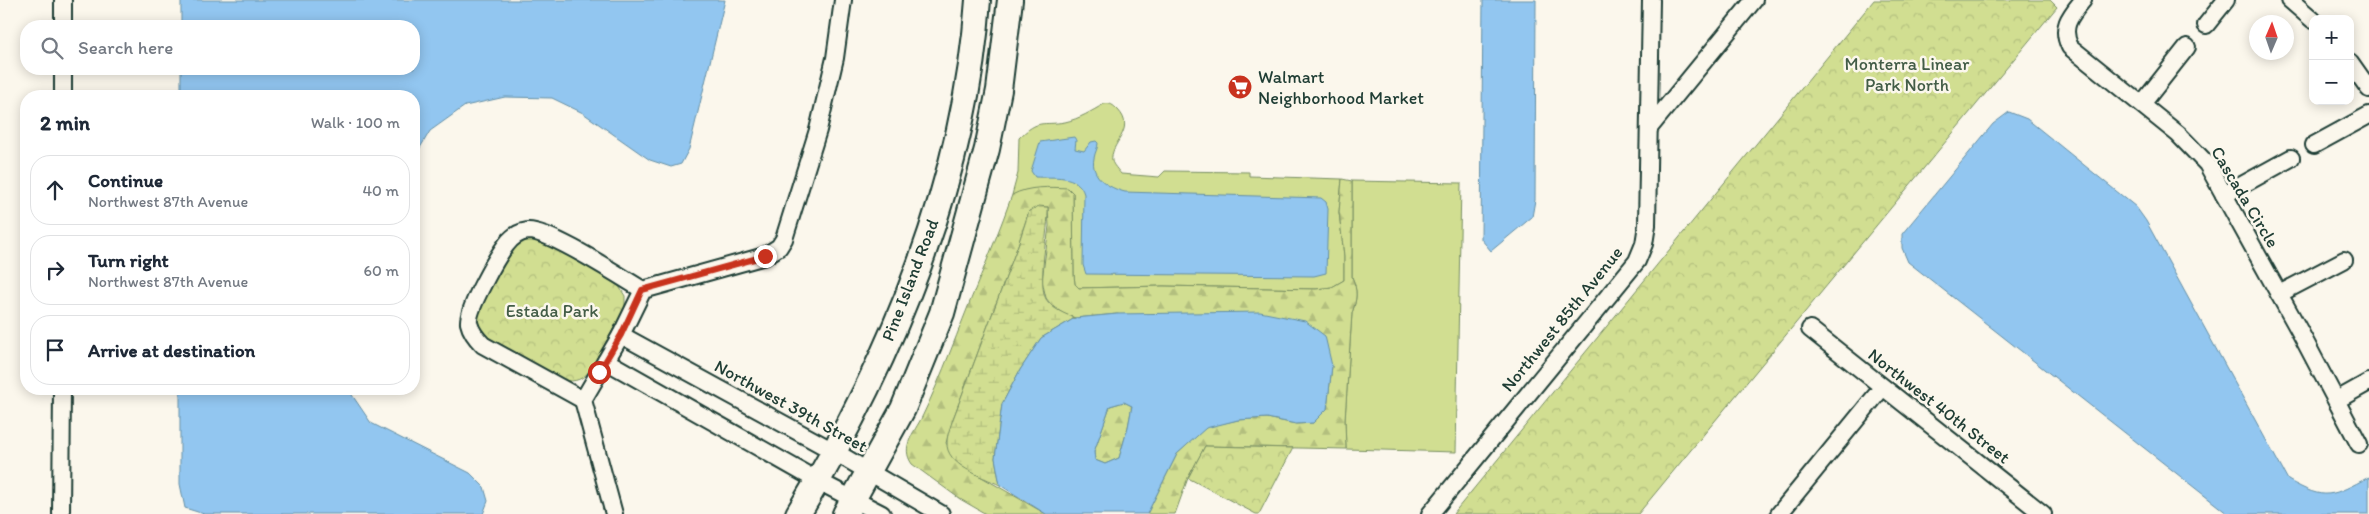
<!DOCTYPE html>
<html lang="en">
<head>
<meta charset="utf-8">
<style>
	body { margin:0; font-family:Itim,sans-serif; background:#f2f2f3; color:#1f2937 }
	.controls { position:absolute; right:15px; top:15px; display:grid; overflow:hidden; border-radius:10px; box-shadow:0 2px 12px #0003 }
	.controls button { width:45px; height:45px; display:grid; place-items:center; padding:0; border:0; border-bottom:1px solid #e0e1e3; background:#fff; color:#1f2937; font:25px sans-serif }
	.compass { position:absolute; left:2249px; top:15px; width:45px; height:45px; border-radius:50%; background:#fff; box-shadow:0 2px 12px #0003; rotate:2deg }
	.stop { position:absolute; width:15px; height:15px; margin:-11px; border:4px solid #c8321e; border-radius:50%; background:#fff }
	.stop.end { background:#c8321e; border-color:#fff; box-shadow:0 1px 5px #0008 }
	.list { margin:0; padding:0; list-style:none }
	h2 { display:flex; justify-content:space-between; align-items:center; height:65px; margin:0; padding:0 20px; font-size:21px }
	h2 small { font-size:16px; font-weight:400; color:#747a83 }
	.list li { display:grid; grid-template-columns:32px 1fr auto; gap:15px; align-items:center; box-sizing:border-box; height:70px; margin:0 10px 10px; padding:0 10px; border:1px solid #e0e1e3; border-radius:20px }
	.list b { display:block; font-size:19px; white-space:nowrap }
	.list p { margin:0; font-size:16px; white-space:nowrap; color:#747a83 }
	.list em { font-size:16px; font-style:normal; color:#747a83 }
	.icon { flex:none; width:28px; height:28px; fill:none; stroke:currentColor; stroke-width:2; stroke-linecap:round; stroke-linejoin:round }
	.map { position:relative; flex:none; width:2369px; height:514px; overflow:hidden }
	.search { position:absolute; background:#fff; box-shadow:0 2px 12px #0003; left:20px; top:20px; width:400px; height:55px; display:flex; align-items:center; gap:12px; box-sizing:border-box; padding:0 18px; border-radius:20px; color:#747a83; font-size:19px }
	.panel { position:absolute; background:#fff; box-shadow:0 2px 12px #0003; left:20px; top:90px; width:400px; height:305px; border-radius:20px }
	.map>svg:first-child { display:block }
</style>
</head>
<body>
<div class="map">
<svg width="2369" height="514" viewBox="0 0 2369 514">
	<defs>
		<pattern id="forest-firs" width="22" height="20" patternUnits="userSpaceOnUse" patternTransform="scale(1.25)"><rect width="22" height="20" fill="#d1de91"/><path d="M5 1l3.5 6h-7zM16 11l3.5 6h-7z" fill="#b3bf7e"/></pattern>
		<pattern id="wetland-marsh" width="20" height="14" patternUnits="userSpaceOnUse" patternTransform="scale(1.25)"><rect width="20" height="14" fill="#d1de91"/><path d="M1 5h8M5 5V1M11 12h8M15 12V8" fill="none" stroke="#b3bf7e"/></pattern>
		<pattern id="park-crowns" width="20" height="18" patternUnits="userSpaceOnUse" patternTransform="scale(1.25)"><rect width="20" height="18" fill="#d1de91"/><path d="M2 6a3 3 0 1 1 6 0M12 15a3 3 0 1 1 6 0" fill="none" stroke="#b3bf7e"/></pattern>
	</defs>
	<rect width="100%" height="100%" fill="#fbf7ec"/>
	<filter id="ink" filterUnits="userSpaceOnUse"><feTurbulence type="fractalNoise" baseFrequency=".02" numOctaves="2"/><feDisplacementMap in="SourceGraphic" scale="10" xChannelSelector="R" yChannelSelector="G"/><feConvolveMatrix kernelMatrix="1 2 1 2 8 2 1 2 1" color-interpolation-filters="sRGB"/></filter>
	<g filter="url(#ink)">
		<g fill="#d1de91" stroke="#788e62">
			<path d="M1104 104C1111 103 1113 105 1118 110 1137 130 1109 143 1112 161 1113 165 1118 170 1121 174L1159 177 1165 171 1249 172V176L1342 179 1339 212 1344 256V280L1332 287 1316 289 1163 286 1079 288 1075 284 1074 275 1073 193C1053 185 1032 189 1012 195L1018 173 1019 138C1039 118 1042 126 1065 122 1079 119 1092 111 1104 104Z"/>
			<path d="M1352 181 1461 183 1456 452 1346 449 1345 420 1352 313C1357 299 1358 291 1352 277Z"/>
		</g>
		<g fill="url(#forest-firs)" stroke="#788e62">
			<path d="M1342 179 1352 181V277C1358 291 1357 299 1352 313L1345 420 1346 449 1205 446 1188 478 1175 514H1147L1177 454 1206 427 1238 420 1267 418 1296 424 1313 423 1327 409 1332 366 1117 314 1075 318 1064 314 1052 306 1046 298 1042 281 1049 226 1048 207 1029 211 1018 245 953 419 946 443 959 464 1046 514H986L960 499 912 464C900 447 914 433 922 417 943 374 958 330 976 287 989 256 1001 226 1012 195 1028 186 1050 187 1068 188L1073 193 1074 275 1075 284 1079 288 1163 286 1316 289 1332 287 1344 280V256L1339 212Z"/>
			<path d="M1124 402 1132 406 1128 427 1119 458 1105 464 1095 460 1094 452 1110 406Z"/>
		</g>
		<path fill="url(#wetland-marsh)" stroke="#788e62" d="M1039 206 1048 207C1049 229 1037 283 1046 299 1052 309 1065 314 1075 318L1041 338 1020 370 1002 404 995 458 1000 485C983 477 945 465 947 442 947 434 951 426 953 419L1018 245 1029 211Z"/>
		<g fill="url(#park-crowns)" stroke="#788e62">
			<path d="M1874 0H2050L2057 7 1638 514H1453Z"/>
			<path d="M530 239 541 241 617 283 625 296V308L591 369C584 379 575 383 563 380L488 339 477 324 479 308 513 248 520 242Z"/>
			<path d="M1205 446 1293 448 1259 514H1256L1188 478Z"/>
		</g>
		<g fill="#92c6f0" stroke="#648fa5" fill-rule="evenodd">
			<path d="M181 0H725L689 149 681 164 671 167 650 160 583 113 552 98 505 97 465 106 430 131 414 158V96H181V69H414V26H181Z"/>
			<path d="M1483 0H1536L1535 200 1532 217 1491 251 1481 239Z"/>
			<path d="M2009 112 2027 119 2136 207 2146 221 2288 480C2326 502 2332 496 2369 477V514H2228L1908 262 1902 248V234L1993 124Z"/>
			<path d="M1074 137 1076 140 1075 149 1084 151 1091 142 1096 141 1098 143C1098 148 1095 152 1094 158 1090 177 1109 188 1125 192L1321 198 1326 202 1328 209 1326 273 1314 276 1086 274 1083 265 1084 194C1078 173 1053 178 1035 177L1031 171 1040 142Z"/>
			<path d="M1260 312 1305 321 1325 336 1332 366 1327 409 1313 423 1296 424 1267 418 1238 420 1206 428 1177 454 1147 514H1046L1000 485 995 458 1002 404 1020 370 1041 338 1075 318 1117 314ZM1124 402 1132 406 1128 427 1119 458 1105 464 1095 460 1094 452 1110 406Z"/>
			<path d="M180 389H348L371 423 470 473 484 487 488 501 483 514H204L185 508 180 484Z"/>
		</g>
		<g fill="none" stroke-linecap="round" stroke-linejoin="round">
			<defs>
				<g id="minor">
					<path d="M2083 0C2070 16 2060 27 2070 47L2178 134 2207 164 2299 330 2359 444"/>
					<path d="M2290 0 2313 20"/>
					<path d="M2206 25 2226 0"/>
					<path d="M63 26V0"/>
					<path d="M2350 62 2369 89"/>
					<path d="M63 96V69"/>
					<path d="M2142 104 2187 47"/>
					<path d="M1650 127 1754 0"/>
					<path d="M2314 145 2369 115"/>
					<path d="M2224 195 2291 158"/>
					<path d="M2279 294 2344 260"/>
					<path d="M1810 329 2043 514"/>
					<path d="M621 335 835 452 941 514"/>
					<path d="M606 361 818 481 882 514"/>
					<path d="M583 400 483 345C477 339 471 332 469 323 467 309 497 257 506 245 511 238 519 232 528 231 550 230 621 277 643 290"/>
					<path d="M2337 400 2369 382"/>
					<path d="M61 514 62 389"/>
					<path d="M614 514 583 400 621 335 643 290 765 256 779 247 784 239 818 130 835 58 843 0"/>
					<path d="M1430 514 1637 261 1644 244 1647 225 1651 0"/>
					<path d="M1779 514 1882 388"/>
				</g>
				<g id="secondary">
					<path d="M798 514C891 361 966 180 978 0"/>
					<path d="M845 514 903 409 942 313 987 149 999 90 1010 0"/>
				</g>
			</defs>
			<use href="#minor" stroke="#1f3d34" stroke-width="20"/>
			<use href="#secondary" stroke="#1f3d34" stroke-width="28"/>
			<use href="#minor" stroke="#fbf7ec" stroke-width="16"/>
			<use href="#secondary" stroke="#fbf7ec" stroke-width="24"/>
		</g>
	</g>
	<g fill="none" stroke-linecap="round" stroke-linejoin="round" filter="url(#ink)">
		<path stroke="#c8321e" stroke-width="6" d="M599 372 621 335 642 290 765 256"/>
	</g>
	<defs>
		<symbol id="supermarket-disc" viewBox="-11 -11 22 22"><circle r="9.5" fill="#c8321e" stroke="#fbf7ec"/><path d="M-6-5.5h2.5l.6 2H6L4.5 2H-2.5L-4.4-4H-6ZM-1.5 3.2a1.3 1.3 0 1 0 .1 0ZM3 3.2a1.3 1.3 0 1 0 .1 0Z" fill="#fff"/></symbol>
	</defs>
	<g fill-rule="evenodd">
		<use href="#supermarket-disc" x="1226" y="73" width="28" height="28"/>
	</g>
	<g text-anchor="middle" stroke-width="5" stroke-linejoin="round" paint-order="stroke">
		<g font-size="18" fill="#435d47" stroke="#fbf7ec">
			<text x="1907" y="70">Monterra Linear<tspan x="1907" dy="21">Park North</tspan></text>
			<text x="552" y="317">Estada Park</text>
		</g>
		<g font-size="18" fill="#1f3d34" stroke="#fbf7ec" text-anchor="start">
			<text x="1258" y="83">Walmart<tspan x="1258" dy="21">Neighborhood Market</tspan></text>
		</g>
		<g font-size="18" fill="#1f3d34" stroke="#fbf7ec">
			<text transform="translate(2245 197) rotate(59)" y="6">Cascada Circle</text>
			<text transform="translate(910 280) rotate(-69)" y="6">Pine Island Road</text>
			<text transform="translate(1562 319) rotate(-51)" y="6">Northwest 85th Avenue</text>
			<text transform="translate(791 406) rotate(29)" y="6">Northwest 39th Street</text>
			<text transform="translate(1939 406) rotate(38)" y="6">Northwest 40th Street</text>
		</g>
	</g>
</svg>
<div class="controls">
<button>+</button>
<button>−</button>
</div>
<svg class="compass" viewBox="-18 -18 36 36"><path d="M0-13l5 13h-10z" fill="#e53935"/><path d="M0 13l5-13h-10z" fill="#747a83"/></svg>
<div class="stop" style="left:599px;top:372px"></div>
<div class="stop end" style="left:765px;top:256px"></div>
<div class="search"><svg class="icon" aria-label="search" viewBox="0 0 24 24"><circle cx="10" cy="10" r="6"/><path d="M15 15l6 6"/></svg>Search here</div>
<section class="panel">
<h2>2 min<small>Walk · 100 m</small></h2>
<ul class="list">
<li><svg class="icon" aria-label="ahead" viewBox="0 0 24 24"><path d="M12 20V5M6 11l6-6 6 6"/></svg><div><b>Continue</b><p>Northwest 87th Avenue</p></div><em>40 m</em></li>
<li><svg class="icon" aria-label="right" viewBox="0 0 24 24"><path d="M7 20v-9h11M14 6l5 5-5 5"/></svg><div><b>Turn right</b><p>Northwest 87th Avenue</p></div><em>60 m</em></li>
<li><svg class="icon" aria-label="arrive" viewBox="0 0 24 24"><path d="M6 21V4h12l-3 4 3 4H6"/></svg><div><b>Arrive at destination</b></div></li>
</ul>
</section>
</div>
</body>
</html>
